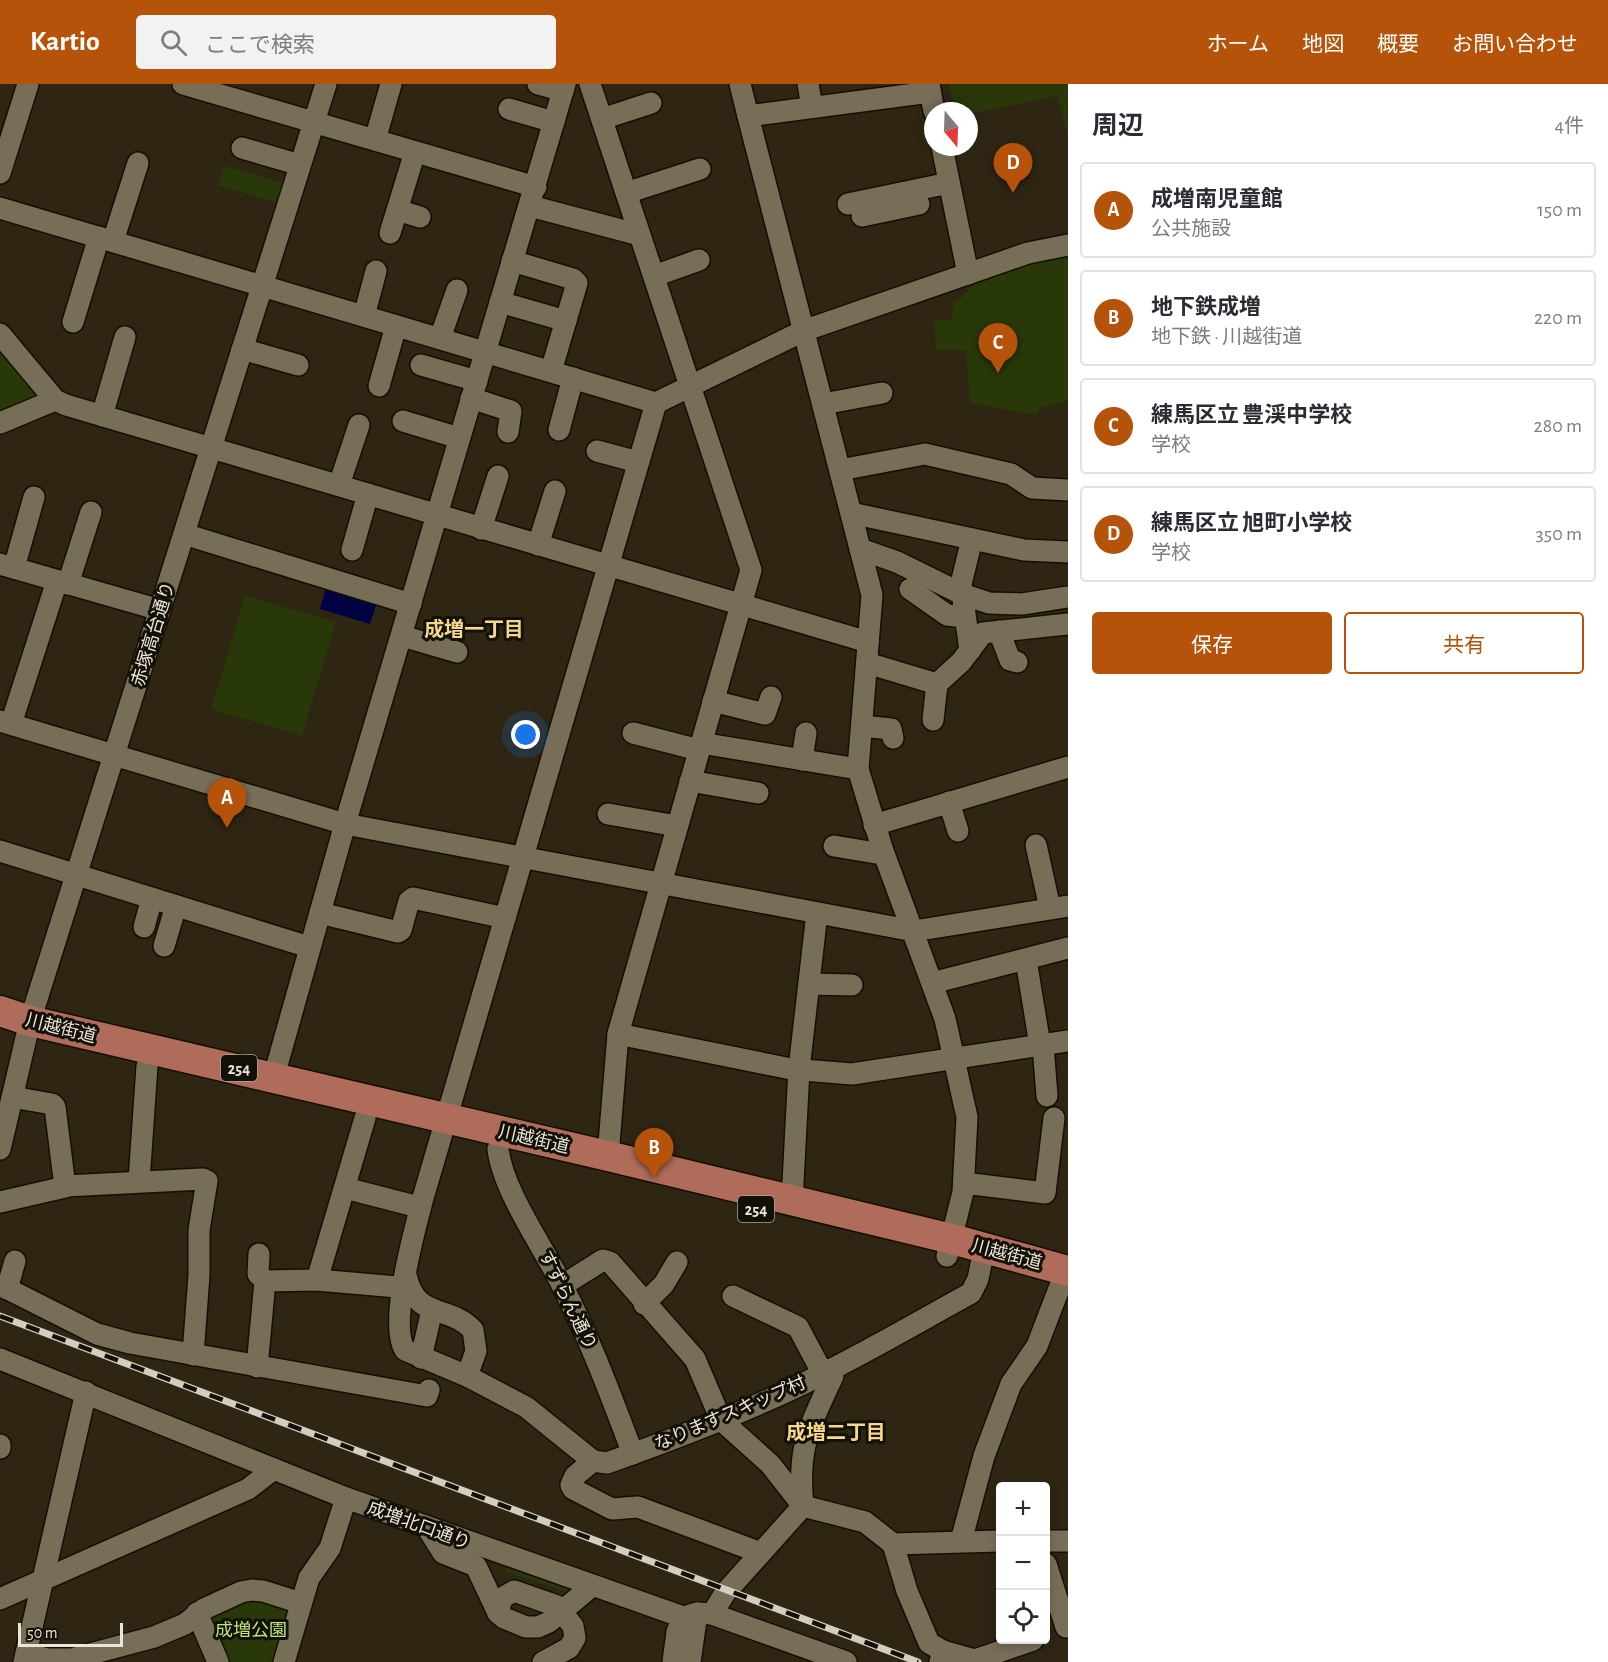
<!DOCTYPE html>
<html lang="ja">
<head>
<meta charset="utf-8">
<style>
	body { margin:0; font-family:"Alegreya Sans","Noto Sans JP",sans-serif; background:#f2f2f3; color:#2b2b33 }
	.controls { position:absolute; right:18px; bottom:18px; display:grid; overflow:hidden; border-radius:6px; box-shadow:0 3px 9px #0003 }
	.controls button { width:54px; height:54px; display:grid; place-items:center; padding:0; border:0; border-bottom:2px solid #e1e1e2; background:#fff; color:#2b2b33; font:30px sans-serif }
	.compass { position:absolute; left:924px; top:18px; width:54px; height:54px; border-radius:50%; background:#fff; box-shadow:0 3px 9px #0003; rotate:161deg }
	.scale { position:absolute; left:18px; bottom:15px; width:105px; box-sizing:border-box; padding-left:6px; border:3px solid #eae5d8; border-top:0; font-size:16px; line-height:21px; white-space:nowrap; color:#eae5d8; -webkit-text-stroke:4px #131008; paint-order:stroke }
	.you { position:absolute; left:526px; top:651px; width:21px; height:21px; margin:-15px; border:4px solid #fff; border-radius:50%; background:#1a73e8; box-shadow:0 0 0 9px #1a73e833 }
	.badge { display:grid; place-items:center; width:39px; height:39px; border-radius:50%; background:#b45309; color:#fff; font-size:20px; font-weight:700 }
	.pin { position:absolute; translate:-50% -50px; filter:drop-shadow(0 2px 3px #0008) }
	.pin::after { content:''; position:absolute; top:32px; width:21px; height:18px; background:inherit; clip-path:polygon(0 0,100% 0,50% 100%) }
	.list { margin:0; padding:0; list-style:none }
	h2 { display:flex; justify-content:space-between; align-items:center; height:78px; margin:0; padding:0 24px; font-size:26px }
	h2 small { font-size:20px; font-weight:400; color:#7c7c81 }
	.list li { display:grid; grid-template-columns:39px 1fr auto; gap:18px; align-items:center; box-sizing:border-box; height:96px; margin:0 12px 12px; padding:0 12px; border:2px solid #e1e1e2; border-radius:6px }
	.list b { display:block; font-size:22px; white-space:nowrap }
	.list p { margin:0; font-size:20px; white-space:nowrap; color:#7c7c81 }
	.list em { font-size:20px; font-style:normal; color:#7c7c81 }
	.actions { display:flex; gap:12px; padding:18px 24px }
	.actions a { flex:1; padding:14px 0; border:2px solid #b45309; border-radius:6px; text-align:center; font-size:21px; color:#b45309 }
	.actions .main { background:#b45309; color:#fff }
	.icon { flex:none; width:33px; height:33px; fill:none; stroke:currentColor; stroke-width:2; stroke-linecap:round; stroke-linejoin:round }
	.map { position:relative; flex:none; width:1068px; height:1578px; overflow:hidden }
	header { display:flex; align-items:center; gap:36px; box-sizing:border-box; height:84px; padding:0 30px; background:#b45309; color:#fff }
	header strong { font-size:28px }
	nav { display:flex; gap:33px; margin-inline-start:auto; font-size:21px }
	.search { width:420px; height:54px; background:#f2f2f3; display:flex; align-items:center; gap:15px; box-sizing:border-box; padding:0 21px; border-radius:6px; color:#7c7c81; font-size:22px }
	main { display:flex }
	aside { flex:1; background:#fff }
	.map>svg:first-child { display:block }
</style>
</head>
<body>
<header>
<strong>Kartio</strong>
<div class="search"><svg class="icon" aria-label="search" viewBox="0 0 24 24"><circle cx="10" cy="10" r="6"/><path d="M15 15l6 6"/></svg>ここで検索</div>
<nav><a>ホーム</a><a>地図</a><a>概要</a><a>お問い合わせ</a></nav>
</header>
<main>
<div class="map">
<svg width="1068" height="1578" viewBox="0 0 1068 1578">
	<rect width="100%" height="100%" fill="#2e2613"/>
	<g fill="#283808">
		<path d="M949 0H1068V52L1057 12 969 30V27H955Z"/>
		<path d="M224 82 283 99 277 119 218 101Z"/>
		<path d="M1068 173V317L1039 324 1038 329 1030 330 970 319 966 266H936L934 237 952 235 953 218C964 216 965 207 974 201 992 188 1045 177 1068 173Z"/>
		<path d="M0 257 44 311 0 335Z"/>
		<path d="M245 512 336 538 302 652 211 625Z"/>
		<path d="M507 1482 571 1505 572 1506 569 1509 505 1487Z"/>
		<path d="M246 1513 290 1522 280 1573 268 1578H225L207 1536 209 1529Z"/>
	</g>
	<path fill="#000142" d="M326 503 377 518 370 540 320 525Z"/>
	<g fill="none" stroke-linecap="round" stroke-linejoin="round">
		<defs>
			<g id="minor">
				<path d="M183 0 536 103"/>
				<path d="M538 0 563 7"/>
				<path d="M590 0 751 486 618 950 608 1072"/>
				<path d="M740 0 748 32"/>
				<path d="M808 0 812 23"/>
				<path d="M929 0 934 27"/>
				<path d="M930 8 748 32 872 511 858 685 883 767 945 935 967 1033 963 1108 947 1172"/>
				<path d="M509 25 554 38"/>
				<path d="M602 35 651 19"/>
				<path d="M375 56 391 0"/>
				<path d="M942 63 968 190"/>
				<path d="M242 64 300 81"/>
				<path d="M0 89 28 0"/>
				<path d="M626 109 700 85"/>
				<path d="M848 120 949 99"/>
				<path d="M530 122 640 151"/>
				<path d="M0 124 656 319"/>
				<path d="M397 126 420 133"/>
				<path d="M862 132 919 120"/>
				<path d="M390 149 415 68"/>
				<path d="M113 157 138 79"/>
				<path d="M512 177 573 195 577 199 551 287"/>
				<path d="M654 192 699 176"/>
				<path d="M500 218 566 237"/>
				<path d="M364 232 376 187"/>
				<path d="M73 238 99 153"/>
				<path d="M0 250 55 316 66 321 868 558"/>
				<path d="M440 254 457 206"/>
				<path d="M242 265 298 281"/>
				<path d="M421 281 477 297"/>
				<path d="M379 302 396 242"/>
				<path d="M471 314 511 327 508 348"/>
				<path d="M823 320 882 309"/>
				<path d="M102 332 125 253"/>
				<path d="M403 337 459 354"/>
				<path d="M0 339 55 316"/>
				<path d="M559 346 573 294"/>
				<path d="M597 367 638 378"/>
				<path d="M840 386 925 370 1011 390 1032 404 1068 406"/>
				<path d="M339 401 359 341"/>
				<path d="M851 429 1024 466 1068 468"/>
				<path d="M481 445 498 392"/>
				<path d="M184 450 411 520"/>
				<path d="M538 461 555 407"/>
				<path d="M860 465 897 478 962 510 989 519 1022 520 1068 513"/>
				<path d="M352 466 368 410"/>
				<path d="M0 480 160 526"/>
				<path d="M14 484 34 413"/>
				<path d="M68 500 91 428"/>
				<path d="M910 505 947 531 964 533"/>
				<path d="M999 547 1010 576 1017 578"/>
				<path d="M402 552 457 568"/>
				<path d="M970 567 961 500 972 455"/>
				<path d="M867 579 937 600 961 578 983 549 1068 540"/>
				<path d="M713 617 765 630 771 613"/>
				<path d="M933 636 937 600"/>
				<path d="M0 637 345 740 914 847 1068 822"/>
				<path d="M11 640 57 497"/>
				<path d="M862 642 891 645 893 654"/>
				<path d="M633 649 699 666"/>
				<path d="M701 659 858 685"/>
				<path d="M802 676 806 649"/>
				<path d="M690 697 758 709"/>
				<path d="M949 718 958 747"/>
				<path d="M608 730 677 742"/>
				<path d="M874 741 1068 683"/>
				<path d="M1036 761 1050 824"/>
				<path d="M834 762 876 769 883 767"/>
				<path d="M0 767 309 863"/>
				<path d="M320 829 398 848 401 846 409 817 413 814 505 834"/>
				<path d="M144 843 152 814"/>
				<path d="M164 862 176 822"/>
				<path d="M1026 876 1040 961"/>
				<path d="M932 899 1068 864"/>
				<path d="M809 900 852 901"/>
				<path d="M618 950 791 985 852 990 1068 957"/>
				<path d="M1043 961 1047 1012"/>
				<path d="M274 992 345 740 565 0"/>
				<path d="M0 1065 30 937 326 0"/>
				<path d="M498 1065C503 1107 542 1161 562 1201 590 1255 611 1312 633 1370"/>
				<path d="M139 1097 147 982"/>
				<path d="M964 1099 1045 1109 1054 1034"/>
				<path d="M65 1102 203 1095 207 1097 199 1146V1191L193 1271"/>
				<path d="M345 1104 411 1121"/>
				<path d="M0 1118 65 1103 55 1023 52 1020 12 1013"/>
				<path d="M792 1118 799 985 817 829"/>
				<path d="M259 1170 258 1190 265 1197"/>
				<path d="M406 1191C416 1237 449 1220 473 1246L476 1267 467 1292 405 1266C388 1240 415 1145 423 1114L656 319 803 247 1028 169 1068 161"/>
				<path d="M317 1196 365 1034"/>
				<path d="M0 1201 97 1250 130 1259 427 1312 429 1306"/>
				<path d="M563 1201 603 1176 610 1178 695 1275 721 1336 770 1380 803 1422 725 1509 712 1530"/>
				<path d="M7 1205 15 1177"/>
				<path d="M733 1212 798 1243 823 1290"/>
				<path d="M644 1220 664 1200 677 1178"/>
				<path d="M421 1274 432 1226"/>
				<path d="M0 1275 346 1414 683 1533 697 1529 712 1530 846 1578"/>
				<path d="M257 1283 265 1197 317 1196 409 1204"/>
				<path d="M831 1285 833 1292C809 1344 797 1363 803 1422L865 1438 893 1460 907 1507 929 1559 943 1567 940 1578"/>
				<path d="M467 1292 526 1323 593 1377 607 1379C669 1357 730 1334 790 1306 852 1277 911 1242 971 1209L978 1195 981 1180"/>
				<path d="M0 1361V1364"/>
				<path d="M593 1377 575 1392 571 1401 573 1405 612 1425 638 1423 761 1469"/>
				<path d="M428 1445 443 1469 476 1482 498 1529 504 1534 526 1543H538L549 1538 592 1502"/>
				<path d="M961 1457 984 1372 1011 1300 1037 1262 1060 1202"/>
				<path d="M1046 1457H1068"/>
				<path d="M893 1460 1000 1457"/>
				<path d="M1046 1480 1066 1543"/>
				<path d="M0 1515 248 1405 274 1385"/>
				<path d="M197 1529 218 1578"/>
				<path d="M498 1529 502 1514 514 1507 557 1522 573 1542 575 1554 569 1564 543 1578"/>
				<path d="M943 1567 975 1576 1033 1556"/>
				<path d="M26 1570 48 1575H72L154 1553 185 1540 204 1525 241 1508 252 1506 263 1507 301 1519"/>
				<path d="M24 1578 86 1308"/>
				<path d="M284 1578 309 1494 330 1464 346 1414"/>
				<path d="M673 1578 677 1548 683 1533"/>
				<path d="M690 1578 697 1529"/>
			</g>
			<path id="highway" d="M0 927 30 937 608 1072 952 1155 1068 1187"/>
		</defs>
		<use href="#minor" stroke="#160f00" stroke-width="24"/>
		<use href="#highway" stroke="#160f00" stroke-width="33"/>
		<use href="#minor" stroke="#776e58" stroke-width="21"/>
		<use href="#highway" stroke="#b06c5a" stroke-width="30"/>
		<defs>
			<path id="rail" d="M0 1232 918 1578"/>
		</defs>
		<use href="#rail" stroke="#d4cec0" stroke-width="7"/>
		<use href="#rail" stroke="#131008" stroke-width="4.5" stroke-dasharray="14" stroke-linecap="butt"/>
	</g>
	<g text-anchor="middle" stroke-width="6" stroke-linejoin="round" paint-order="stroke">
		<g fill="#131008" stroke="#aaa59a" stroke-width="1.5">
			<rect x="221" y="971" width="36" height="26" rx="4.5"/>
			<rect x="738" y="1112" width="36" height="26" rx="4.5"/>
		</g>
		<g font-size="16" font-weight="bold" fill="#eae5d8">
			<text x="239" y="990">254</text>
			<text x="756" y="1131">254</text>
		</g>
		<g font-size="18" fill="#eae5d8" stroke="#131008">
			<text transform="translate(153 550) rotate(-73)" y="6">赤塚高台通り</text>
			<text transform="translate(61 944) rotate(14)" y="6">川越街道</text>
			<text transform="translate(534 1055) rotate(13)" y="6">川越街道</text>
			<text transform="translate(1007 1170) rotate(15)" y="6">川越街道</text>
			<text transform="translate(568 1216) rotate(64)" y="6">すずらん通り</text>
			<text transform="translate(730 1329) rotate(-23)" y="6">なりますスキップ村</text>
			<text transform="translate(419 1441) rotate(20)" y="6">成増北口通り</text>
		</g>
		<g font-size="18" fill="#bae675" stroke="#131008">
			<text x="251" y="1552">成増公園</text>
		</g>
		<g font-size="20" font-weight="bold" fill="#f5d88d" stroke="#131008">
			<text x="474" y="552">成増一丁目</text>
			<text x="836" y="1355">成増二丁目</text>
		</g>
	</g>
</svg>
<div class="controls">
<button>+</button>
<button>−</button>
<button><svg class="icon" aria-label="locate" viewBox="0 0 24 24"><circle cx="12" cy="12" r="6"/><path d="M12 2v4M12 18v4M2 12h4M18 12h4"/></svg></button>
</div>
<svg class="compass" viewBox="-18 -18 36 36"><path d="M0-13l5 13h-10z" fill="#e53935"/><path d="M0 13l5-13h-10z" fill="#7c7c81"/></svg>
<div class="scale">50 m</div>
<div class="you"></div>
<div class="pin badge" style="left:227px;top:744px">A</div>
<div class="pin badge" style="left:654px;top:1094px">B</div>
<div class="pin badge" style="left:998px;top:289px">C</div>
<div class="pin badge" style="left:1013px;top:109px">D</div>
</div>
<aside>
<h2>周辺<small>4件</small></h2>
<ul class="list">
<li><span class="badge">A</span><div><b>成増南児童館</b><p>公共施設</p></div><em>150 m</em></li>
<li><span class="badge">B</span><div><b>地下鉄成増</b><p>地下鉄 · 川越街道</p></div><em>220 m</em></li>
<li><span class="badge">C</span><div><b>練馬区立 豊渓中学校</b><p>学校</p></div><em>280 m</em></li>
<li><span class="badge">D</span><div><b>練馬区立 旭町小学校</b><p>学校</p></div><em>350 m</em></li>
</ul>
<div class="actions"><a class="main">保存</a><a>共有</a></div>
</aside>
</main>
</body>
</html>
